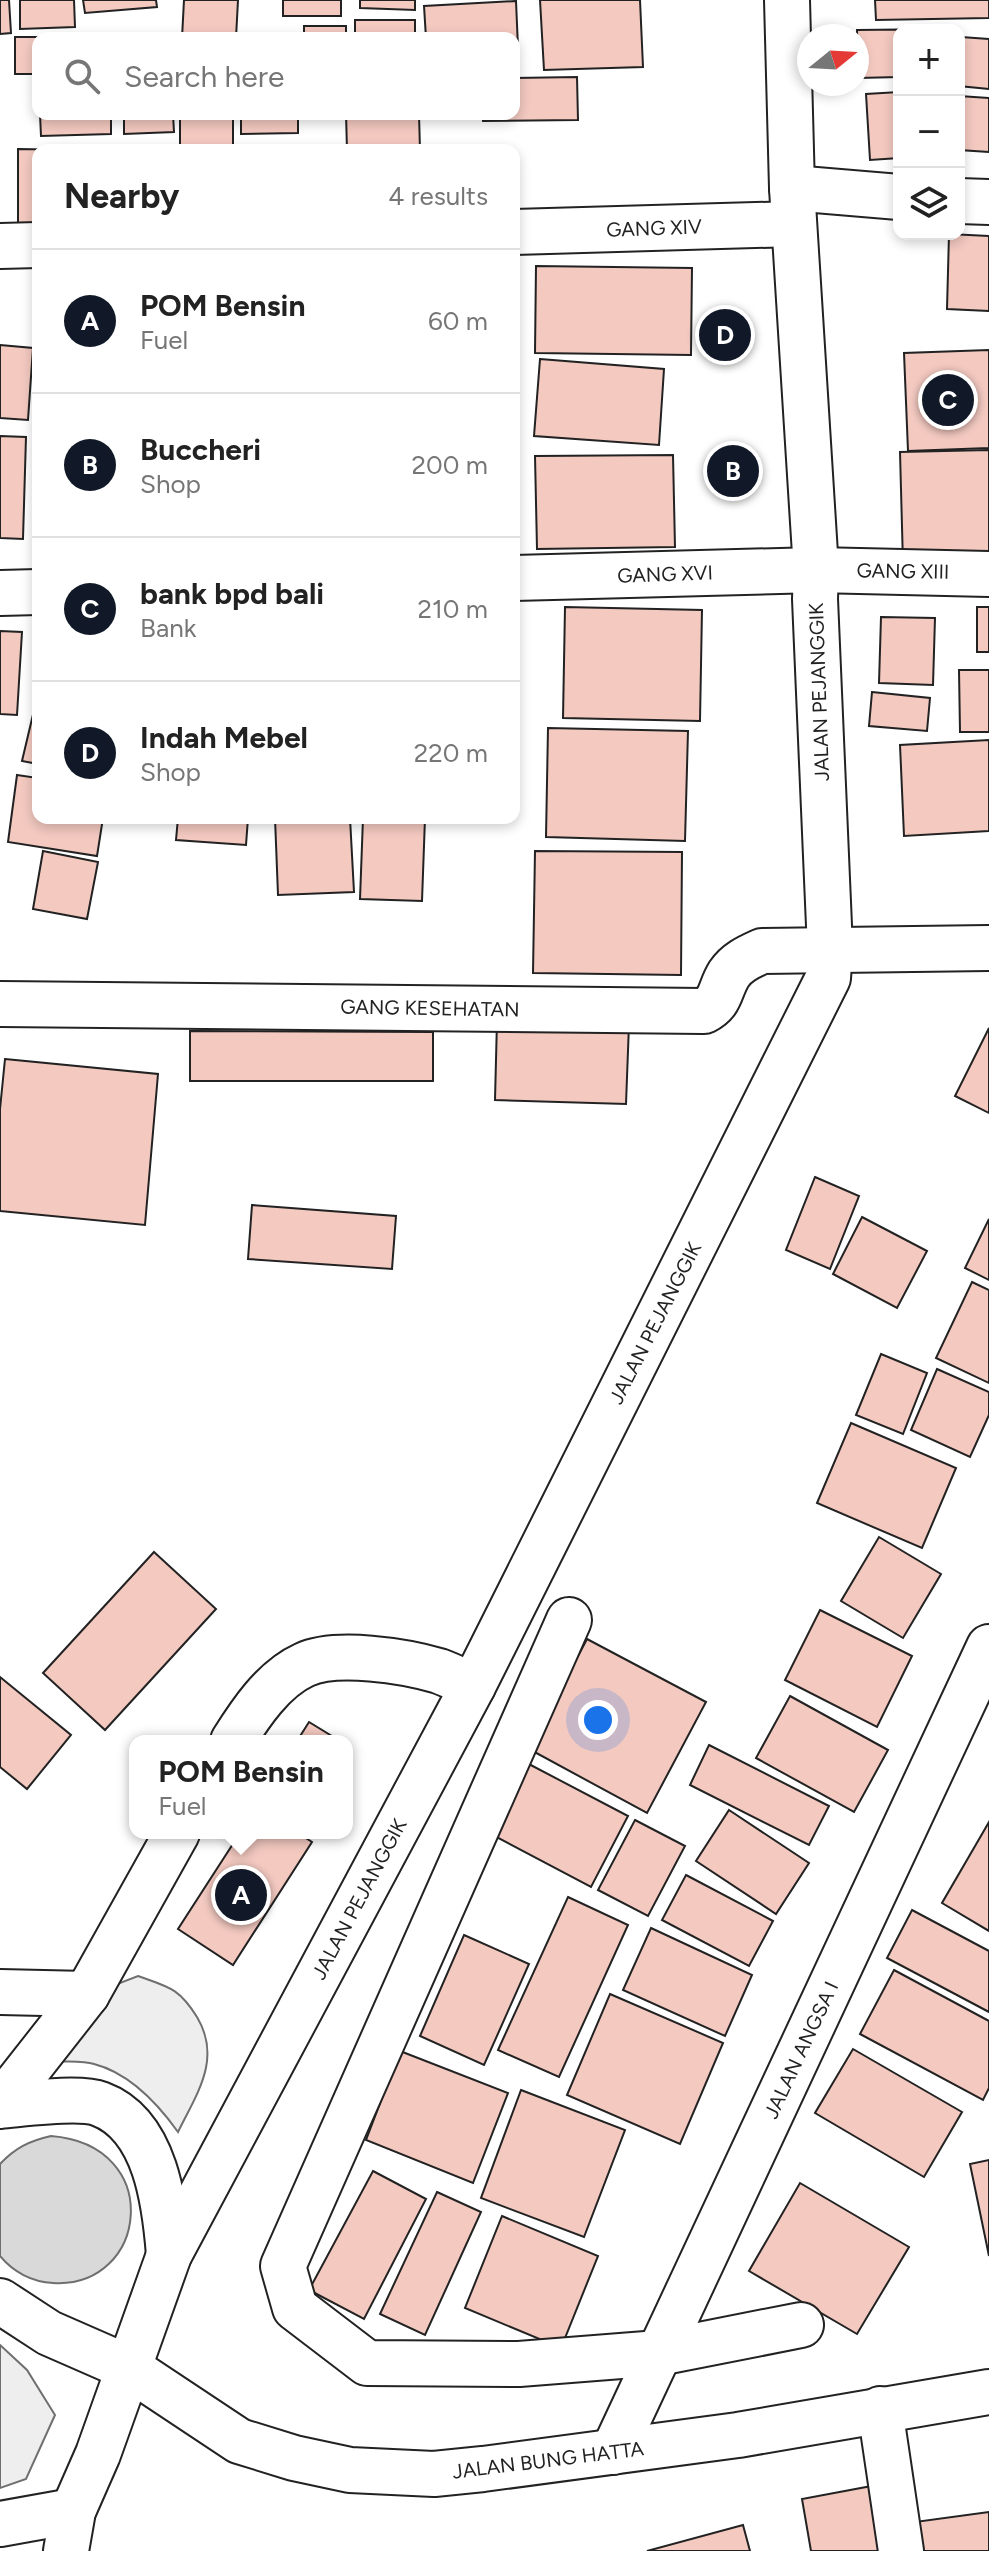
<!DOCTYPE html>
<html lang="en">
<head>
<meta charset="utf-8">
<style>
	body { margin:0; font-family:Figtree,sans-serif; background:#f6f6f6; color:#222 }
	.controls { position:absolute; right:24px; top:24px; display:grid; overflow:hidden; border-radius:16px; box-shadow:0 4px 12px #0003 }
	.controls button { width:72px; height:72px; display:grid; place-items:center; padding:0; border:0; border-bottom:2px solid #e0e0e0; background:#fff; color:#222; font:40px sans-serif }
	.compass { position:absolute; left:797px; top:24px; width:72px; height:72px; border-radius:50%; background:#fff; box-shadow:0 4px 12px #0003; rotate:72deg }
	.you { position:absolute; left:598px; top:1720px; width:28px; height:28px; margin:-20px; border:6px solid #fff; border-radius:50%; background:#1a73e8; box-shadow:0 0 0 12px #1a73e833 }
	.badge { display:grid; place-items:center; width:52px; height:52px; border-radius:50%; background:#111827; color:#fff; font-size:26px; font-weight:700 }
	.pin { position:absolute; translate:-50% -50%; border:4px solid #fff; box-shadow:0 2px 8px #0006 }
	.popup { position:absolute; left:129px; top:1735px; width:224px; height:104px; box-sizing:border-box; display:grid; place-content:center; border-radius:16px; background:#fff; filter:drop-shadow(0 2px 6px #0005); font-size:26px; white-space:nowrap; color:#767676 }
	.popup b { font-size:30px; color:#222 }
	.popup::after { content:''; position:absolute; left:50%; top:100%; margin-left:-16px; border:16px solid transparent; border-top-color:#fff }
	.list { margin:0; padding:0; list-style:none }
	h2 { display:flex; justify-content:space-between; align-items:center; height:104px; margin:0; padding:0 32px; font-size:34px }
	h2 small { font-size:26px; font-weight:400; color:#767676 }
	.list li { display:grid; grid-template-columns:52px 1fr auto; gap:24px; align-items:center; box-sizing:border-box; height:144px; padding:0 32px; border-top:2px solid #e0e0e0 }
	.list b { display:block; font-size:30px; white-space:nowrap }
	.list p { margin:0; font-size:26px; white-space:nowrap; color:#767676 }
	.list em { font-size:26px; font-style:normal; color:#767676 }
	.icon { flex:none; width:44px; height:44px; fill:none; stroke:currentColor; stroke-width:2; stroke-linecap:round; stroke-linejoin:round }
	.map { position:relative; flex:none; width:989px; height:2551px; overflow:hidden }
	.search { position:absolute; background:#fff; box-shadow:0 4px 12px #0003; left:32px; top:32px; width:488px; height:88px; display:flex; align-items:center; gap:20px; box-sizing:border-box; padding:0 28px; border-radius:16px; color:#767676; font-size:30px }
	.panel { position:absolute; background:#fff; box-shadow:0 4px 12px #0003; left:32px; top:144px; width:488px; height:680px; border-radius:16px }
	.map>svg:first-child { display:block }
</style>
</head>
<body>
<div class="map">
<svg width="989" height="2551" viewBox="0 0 989 2551">
	<rect width="100%" height="100%" fill="#fff"/>
	<g fill="#eee" stroke="#6f6f6f" stroke-width="2">
		<path d="M138 1976C169 1987 179 1988 197 2017 222 2059 197 2093 178 2132 158 2104 129 2073 94 2064 83 2061 68 2062 56 2061L112 1986Z"/>
		<path d="M0 2345 27 2370 55 2415 26 2479 0 2488Z"/>
	</g>
	<path fill="#d9d9d9" stroke="#6f6f6f" stroke-width="2" d="M51 2136C166 2145 148 2289 53 2283 32 2282 13 2272 0 2256V2164C15 2148 29 2141 51 2136Z"/>
	<g fill="#f3c9c0" stroke="#222" stroke-width="2">
		<path d="M0 0H9L11 33 0 34Z"/>
		<path d="M20 0H74L75 27 20 29Z"/>
		<path d="M83 0H156L157 7 85 13Z"/>
		<path d="M184 0H238L236 38H182Z"/>
		<rect x="283" y="0" width="58" height="16"/>
		<path d="M360 0H415V10L360 8Z"/>
		<path d="M540 0H640L643 67 544 70Z"/>
		<path d="M875 0H989V18L876 20Z"/>
		<path d="M516 1 519 71 514 72V38H426L424 6Z"/>
		<rect x="355" y="20" width="60" height="18"/>
		<rect x="304" y="26" width="42" height="12"/>
		<path d="M945 29 899 30V77L858 78 857 30Z"/>
		<path d="M15 37H85V38H38V74H15Z"/>
		<path d="M961 37 989 39V89L959 86Z"/>
		<path d="M577 77 578 120 483 121V114H514V78Z"/>
		<path d="M899 92V158L870 160 866 94Z"/>
		<path d="M959 96 989 98V152L959 150Z"/>
		<path d="M40 114H111V134L41 136Z"/>
		<path d="M124 114H173L174 132 124 134Z"/>
		<rect x="180" y="114" width="53" height="36"/>
		<path d="M241 114H298V133L241 134Z"/>
		<path d="M346 114H419L420 150H347Z"/>
		<path d="M18 149 79 150H38V229L18 228Z"/>
		<path d="M949 234 989 236V311L947 309Z"/>
		<path d="M536 266 692 268 691 355 535 353Z"/>
		<path d="M0 345 33 348 28 420 0 418Z"/>
		<path d="M989 350V448L908 451 904 353Z"/>
		<path d="M540 359 664 369 659 445 534 436Z"/>
		<path d="M0 436 26 437 23 539 0 538Z"/>
		<path d="M989 450V562L903 564 900 452Z"/>
		<path d="M673 455 675 547 537 549 535 456Z"/>
		<path d="M565 607 702 610 700 721 563 718Z"/>
		<rect x="977" y="607" width="12" height="45"/>
		<path d="M514 609H516L519 685H514Z"/>
		<path d="M881 617 935 618 933 685 879 683Z"/>
		<path d="M0 631 22 632 17 715 0 714Z"/>
		<path d="M959 670H989V732H960Z"/>
		<path d="M872 692 930 698 927 731 869 726Z"/>
		<path d="M35 706 38 707V764L22 761Z"/>
		<path d="M548 728 688 731 685 841 546 837Z"/>
		<path d="M989 740V831L904 836 900 745Z"/>
		<path d="M17 775 38 778V818H103L97 856 8 842Z"/>
		<path d="M178 818H248L246 845 176 840Z"/>
		<path d="M275 818H350L354 892 278 895Z"/>
		<path d="M363 818H425L422 901 360 899Z"/>
		<path d="M43 851 98 862 87 919 33 909Z"/>
		<path d="M535 851 682 852 681 975 533 973Z"/>
		<path d="M497 1020 629 1024 626 1104 495 1100Z"/>
		<path d="M989 1028V1113L955 1096Z"/>
		<path d="M190 1031 433 1032V1081H190Z"/>
		<path d="M5 1059 158 1074 145 1225 0 1211V1109Z"/>
		<path d="M815 1177 859 1196 830 1269 786 1250Z"/>
		<path d="M252 1205 396 1216 392 1269 248 1259Z"/>
		<path d="M862 1217 927 1251 897 1308 833 1274Z"/>
		<path d="M989 1219V1280L965 1268Z"/>
		<path d="M972 1282 989 1290V1383L936 1358Z"/>
		<path d="M881 1354 927 1373 903 1434 856 1415Z"/>
		<path d="M937 1369 989 1392V1415L970 1457 911 1430Z"/>
		<path d="M851 1423 956 1468 922 1548 817 1503Z"/>
		<path d="M879 1537 941 1574 903 1638 841 1601Z"/>
		<path d="M154 1552 216 1609 105 1730 43 1673Z"/>
		<path d="M820 1610 912 1656 877 1727 785 1680Z"/>
		<path d="M587 1639 706 1702 647 1813 529 1749Z"/>
		<path d="M0 1677 71 1735 27 1789 0 1767Z"/>
		<path d="M790 1696 888 1750 854 1812 756 1758Z"/>
		<path d="M309 1722 340 1741H297Z"/>
		<path d="M709 1745 829 1806 809 1845 690 1785Z"/>
		<path d="M525 1762 628 1816 591 1887 489 1833Z"/>
		<path d="M729 1810 809 1863 776 1914 696 1861Z"/>
		<path d="M635 1820 685 1846 648 1916 598 1890Z"/>
		<path d="M989 1822V1931L942 1903Z"/>
		<path d="M240 1833H298L312 1842 233 1965 178 1929Z"/>
		<path d="M686 1875 773 1921 749 1966 662 1920Z"/>
		<path d="M568 1897 628 1925 559 2077 498 2050Z"/>
		<path d="M912 1910 989 1951V2012L887 1958Z"/>
		<path d="M651 1928 752 1975 725 2036 623 1990Z"/>
		<path d="M464 1935 529 1964 484 2065 420 2036Z"/>
		<path d="M894 1970 989 2021V2088L983 2100 860 2034Z"/>
		<path d="M610 1994 723 2043 680 2144 567 2095Z"/>
		<path d="M853 2049 962 2112 924 2177 815 2113Z"/>
		<path d="M400 2051 508 2093 473 2183 366 2140Z"/>
		<path d="M521 2090 625 2130 584 2237 481 2198Z"/>
		<path d="M989 2160V2256L970 2164Z"/>
		<path d="M373 2171 426 2199 364 2319 309 2290Z"/>
		<path d="M800 2183 909 2247 857 2334 749 2271Z"/>
		<path d="M437 2192 481 2212 425 2335 380 2314Z"/>
		<path d="M502 2216 598 2256 561 2348 465 2308Z"/>
		<path d="M877 2485 889 2551H811L802 2499Z"/>
		<path d="M989 2512V2551H904L900 2524Z"/>
		<path d="M743 2525 750 2551H647Z"/>
	</g>
	<g fill="none" stroke-linecap="round" stroke-linejoin="round">
		<defs>
			<g id="minor">
				<path d="M792 188 899 197"/>
				<path d="M959 201 989 202"/>
				<path d="M514 232 794 224"/>
				<path d="M0 246 38 245"/>
				<path d="M514 578 816 570 989 574"/>
				<path d="M0 593 38 592"/>
				<path d="M0 1004 704 1011C722 1002 719 990 729 974 737 962 749 957 762 951L989 948"/>
				<path d="M569 1620 283 2266 295 2308 367 2363 519 2364 659 2353 801 2325"/>
				<path d="M233 1741C250 1714 273 1679 304 1665 336 1650 405 1661 439 1671 450 1675 462 1681 473 1686"/>
				<path d="M0 1992 87 1994"/>
				<path d="M0 2105 87 1994 177 1833"/>
				<path d="M880 2409 901 2551"/>
				<path d="M613 2452 989 1647"/>
				<path d="M0 2524 73 2511"/>
			</g>
			<g id="major">
				<path d="M0 2106C24 2104 79 2096 100 2104 156 2125 165 2204 169 2255"/>
				<path d="M0 2301 49 2333 129 2368 239 2441 294 2458 350 2470 434 2474 483 2469 738 2435 989 2392"/>
				<path d="M66 2551 73 2511 98 2454 169 2255 473 1686 828 978 830 949 815 599 816 570 792 188 787 0"/>
			</g>
		</defs>
		<use href="#minor" stroke="#222" stroke-width="48"/>
		<use href="#major" stroke="#222" stroke-width="48"/>
		<use href="#minor" stroke="#fff" stroke-width="44"/>
		<use href="#major" stroke="#fff" stroke-width="44"/>
	</g>
	<g text-anchor="middle" stroke-width="6" stroke-linejoin="round" paint-order="stroke">
		<g font-size="20" fill="#222" stroke="#fff">
			<text transform="translate(654 228) rotate(-2)" y="7">GANG XIV</text>
			<text transform="translate(903 571) rotate(1)" y="7">GANG XIII</text>
			<text transform="translate(665 574) rotate(-2)" y="7">GANG XVI</text>
			<text transform="translate(819 692) rotate(-92)" y="7">JALAN PEJANGGIK</text>
			<text transform="translate(430 1008) rotate(1)" y="7">GANG KESEHATAN</text>
			<text transform="translate(655 1323) rotate(-63)" y="7">JALAN PEJANGGIK</text>
			<text transform="translate(359 1899) rotate(-62)" y="7">JALAN PEJANGGIK</text>
			<text transform="translate(801 2050) rotate(-65)" y="7">JALAN ANGSA I</text>
			<text transform="translate(548 2460) rotate(-7)" y="7">JALAN BUNG HATTA</text>
		</g>
	</g>
</svg>
<div class="controls">
<button>+</button>
<button>−</button>
<button><svg class="icon" aria-label="layers" viewBox="0 0 24 24"><path d="M12 4l9 5-9 5-9-5zM3 14l9 5 9-5"/></svg></button>
</div>
<svg class="compass" viewBox="-18 -18 36 36"><path d="M0-13l5 13h-10z" fill="#e53935"/><path d="M0 13l5-13h-10z" fill="#767676"/></svg>
<div class="you"></div>
<div class="pin badge" style="left:241px;top:1895px">A</div>
<div class="popup"><b>POM Bensin</b>Fuel</div>
<div class="pin badge" style="left:733px;top:471px">B</div>
<div class="pin badge" style="left:948px;top:400px">C</div>
<div class="pin badge" style="left:725px;top:335px">D</div>
<div class="search"><svg class="icon" aria-label="search" viewBox="0 0 24 24"><circle cx="10" cy="10" r="6"/><path d="M15 15l6 6"/></svg>Search here</div>
<section class="panel">
<h2>Nearby<small>4 results</small></h2>
<ul class="list">
<li><span class="badge">A</span><div><b>POM Bensin</b><p>Fuel</p></div><em>60 m</em></li>
<li><span class="badge">B</span><div><b>Buccheri</b><p>Shop</p></div><em>200 m</em></li>
<li><span class="badge">C</span><div><b>bank bpd bali</b><p>Bank</p></div><em>210 m</em></li>
<li><span class="badge">D</span><div><b>Indah Mebel</b><p>Shop</p></div><em>220 m</em></li>
</ul>
</section>
</div>
</body>
</html>
